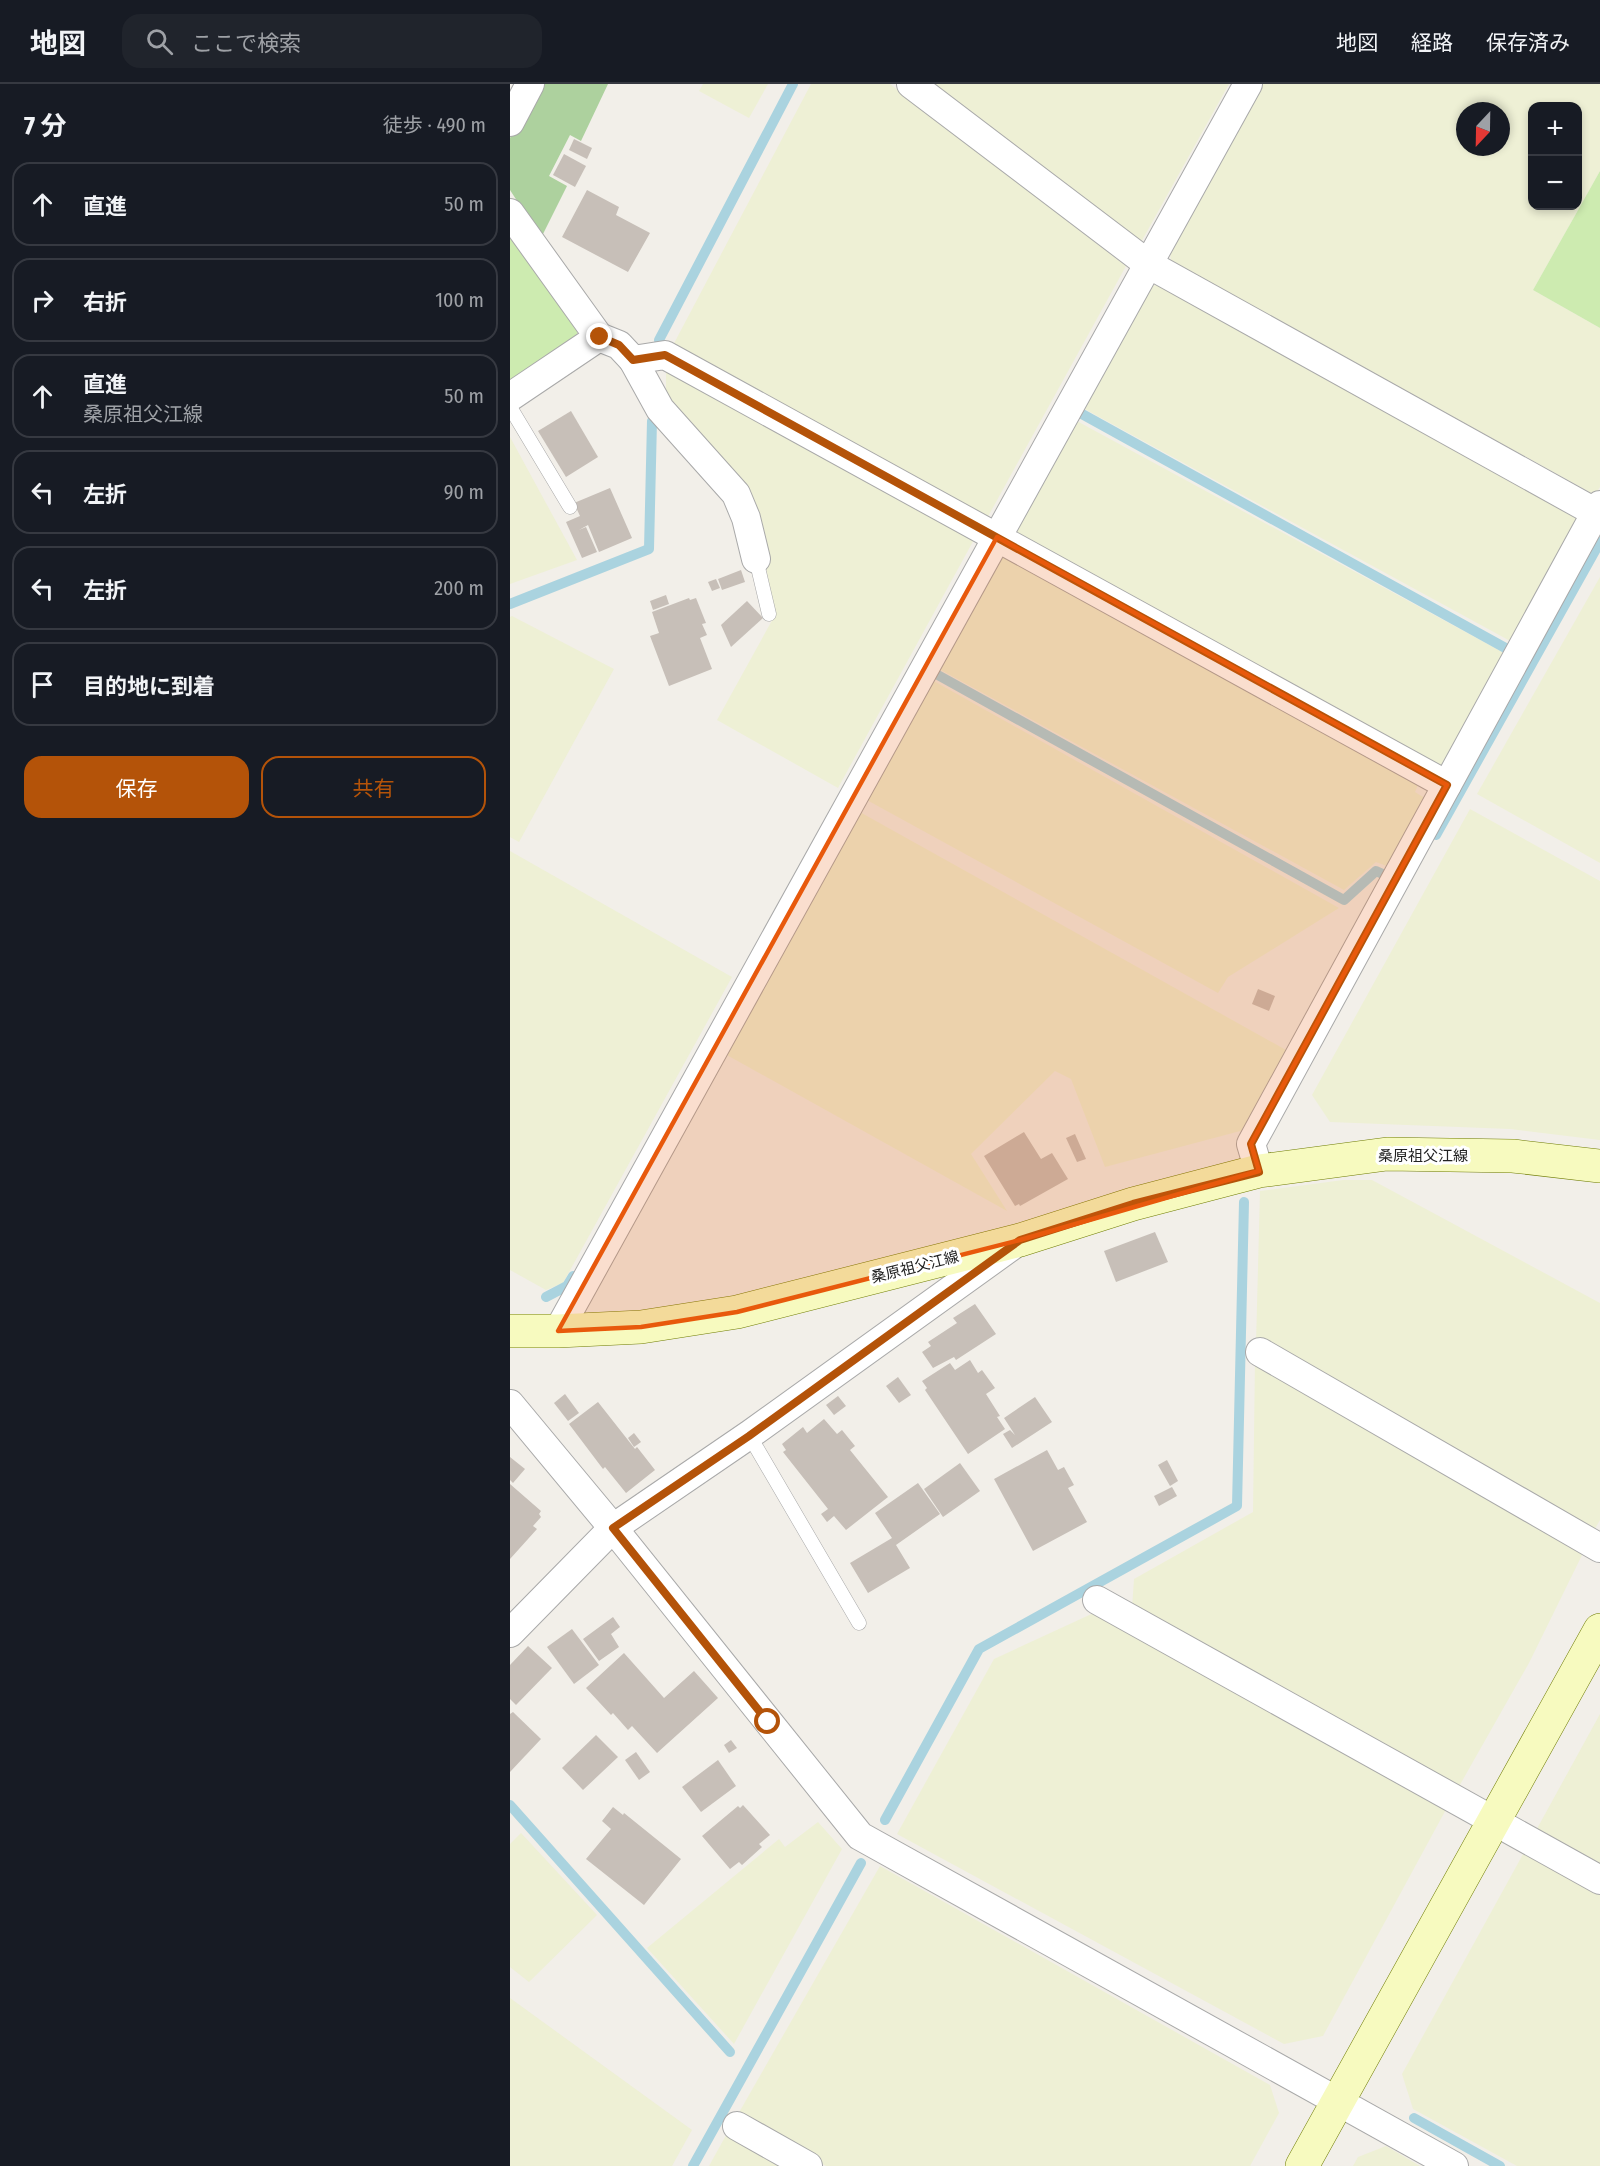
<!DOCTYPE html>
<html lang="ja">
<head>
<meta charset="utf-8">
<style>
	body { margin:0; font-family:"Fira Sans Condensed","Noto Sans JP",sans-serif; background:#20242c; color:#f1f3f6 }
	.controls { position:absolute; right:18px; top:18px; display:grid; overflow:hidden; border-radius:12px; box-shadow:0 3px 9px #0003 }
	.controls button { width:54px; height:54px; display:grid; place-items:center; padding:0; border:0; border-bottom:2px solid #363941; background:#171b24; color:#f1f3f6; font:30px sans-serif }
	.compass { position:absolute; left:946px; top:18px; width:54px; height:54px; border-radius:50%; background:#171b24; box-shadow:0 3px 9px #0003; rotate:202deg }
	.stop { position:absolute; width:18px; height:18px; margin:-14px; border:4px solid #b45309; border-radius:50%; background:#fff }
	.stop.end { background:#b45309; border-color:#fff; box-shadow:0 2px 6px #0008 }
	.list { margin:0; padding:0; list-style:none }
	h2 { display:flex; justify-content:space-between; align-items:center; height:78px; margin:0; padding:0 24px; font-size:26px }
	h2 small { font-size:20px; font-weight:400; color:#9ea1a6 }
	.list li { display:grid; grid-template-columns:39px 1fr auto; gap:18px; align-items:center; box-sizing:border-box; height:84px; margin:0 12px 12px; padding:0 12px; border:2px solid #363941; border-radius:18px }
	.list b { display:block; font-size:22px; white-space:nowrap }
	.list p { margin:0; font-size:20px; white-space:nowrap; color:#9ea1a6 }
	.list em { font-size:20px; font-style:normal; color:#9ea1a6 }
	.actions { display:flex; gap:12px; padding:18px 24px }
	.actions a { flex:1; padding:14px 0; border:2px solid #b45309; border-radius:18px; text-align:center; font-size:21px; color:#b45309 }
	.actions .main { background:#b45309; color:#fff }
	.icon { flex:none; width:33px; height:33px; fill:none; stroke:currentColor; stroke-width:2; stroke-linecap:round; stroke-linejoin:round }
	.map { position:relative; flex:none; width:1090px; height:2082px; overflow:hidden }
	header { display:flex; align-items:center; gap:36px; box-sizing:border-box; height:84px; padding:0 30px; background:#171b24; border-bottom:2px solid #363941 }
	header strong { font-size:28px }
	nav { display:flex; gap:33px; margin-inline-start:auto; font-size:21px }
	.search { width:420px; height:54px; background:#20242c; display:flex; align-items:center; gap:15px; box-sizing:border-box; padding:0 21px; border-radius:18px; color:#9ea1a6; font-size:22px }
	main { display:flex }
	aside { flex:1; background:#171b24 }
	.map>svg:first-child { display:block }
</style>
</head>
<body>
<header>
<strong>地図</strong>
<div class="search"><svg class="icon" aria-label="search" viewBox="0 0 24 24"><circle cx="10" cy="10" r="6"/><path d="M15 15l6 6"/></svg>ここで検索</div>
<nav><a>地図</a><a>経路</a><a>保存済み</a></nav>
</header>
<main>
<aside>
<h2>7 分<small>徒歩 · 490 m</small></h2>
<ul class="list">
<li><svg class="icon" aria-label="ahead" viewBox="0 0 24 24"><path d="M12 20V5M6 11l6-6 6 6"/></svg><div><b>直進</b></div><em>50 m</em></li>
<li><svg class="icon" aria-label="right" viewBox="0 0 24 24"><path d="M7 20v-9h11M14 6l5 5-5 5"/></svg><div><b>右折</b></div><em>100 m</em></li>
<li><svg class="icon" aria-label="ahead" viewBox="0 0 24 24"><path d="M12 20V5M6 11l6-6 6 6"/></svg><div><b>直進</b><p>桑原祖父江線</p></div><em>50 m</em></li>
<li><svg class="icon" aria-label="left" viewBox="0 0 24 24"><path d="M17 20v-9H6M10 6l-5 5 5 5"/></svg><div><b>左折</b></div><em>90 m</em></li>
<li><svg class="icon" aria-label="left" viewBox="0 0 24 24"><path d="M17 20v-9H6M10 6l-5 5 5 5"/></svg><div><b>左折</b></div><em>200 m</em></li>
<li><svg class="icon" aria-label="arrive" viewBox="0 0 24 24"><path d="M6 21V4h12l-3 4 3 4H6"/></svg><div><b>目的地に到着</b></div></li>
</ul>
<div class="actions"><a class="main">保存</a><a>共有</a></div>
</aside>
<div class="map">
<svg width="1090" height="2082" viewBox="0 0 1090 2082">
	<rect width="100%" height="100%" fill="#f2efe9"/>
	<g fill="#eef0d5" fill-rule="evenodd">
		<path d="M193 0H258L239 34 189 7Z"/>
		<path d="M301 0H380L616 182 475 438 161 265Z"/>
		<path d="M422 0H719L630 160Z"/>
		<path d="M753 0H1090V87L1023 206 1090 244V403L1085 411 661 177 660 170ZM1023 22H1068V122H1023ZM955 27H991V63H955Z"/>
		<path d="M649 200 1072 433 1002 558 571 323 639 203Z"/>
		<path d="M156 281 466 452 328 704 207 636 265 531 246 430 156 322Z"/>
		<path d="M565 336 996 570 933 684 503 450Z"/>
		<path d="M0 353 67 476 0 500Z"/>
		<path d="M491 472 908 701 905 708 918 716 882 784 866 778 834 806 429 585Z"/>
		<path d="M1090 493V779L967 710Z"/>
		<path d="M2 532 104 585 9 758 0 753V533Z"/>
		<path d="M422 596 829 824 718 893 708 909 355 715Z"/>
		<path d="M960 725 1090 797V1056L1000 1045 820 1038 802 1011Z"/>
		<path d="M348 727 776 966 734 1046 595 1083 561 995 545 987 461 1070 497 1127 215 970Z"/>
		<path d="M0 767 222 893 53 1199 36 1206 0 1186Z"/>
		<path d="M833 1096H862L1090 1219V1436L1082 1450 746 1260 750 1107Z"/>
		<path d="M745 1275 1077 1461 1019 1579 947 1706 622 1524 624 1495 743 1428Z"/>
		<path d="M588 1527 939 1720 813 1952 774 1960 387 1750 484 1575Z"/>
		<path d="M1090 1630V1788L1023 1752Z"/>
		<path d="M308 1738 332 1765 224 1960 137 1864 269 1755 275 1763Z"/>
		<path d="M11 1749 87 1831 19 1898 0 1883V1760Z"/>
		<path d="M1017 1763 1090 1804V2082H1007L903 2025 892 1990Z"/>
		<path d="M370 1782 760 2001 769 2029 740 2082H316L227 2032Z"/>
		<path d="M0 1914 182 2046 162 2082H0Z"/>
		<path d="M220 2044 288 2082H199Z"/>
		<path d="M876 2062 910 2082H843L848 2073Z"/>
	</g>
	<g fill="#cdebb0">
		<path d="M1090 87V244L1023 206Z"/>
		<path d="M0 141 68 243 66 259 0 302Z"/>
	</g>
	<path fill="#add19e" d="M29 0H98L71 57 60 51 39 92 57 102 31 154 0 106V54Z"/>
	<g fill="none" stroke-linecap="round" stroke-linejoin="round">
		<g stroke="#aad3df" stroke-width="10">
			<path d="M149 256 283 0"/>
			<path d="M572 330 999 566"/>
			<path d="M0 520 139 465 142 337"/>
			<path d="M426 590 834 816 866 787 877 792"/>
			<path d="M926 751 1090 458"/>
			<path d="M36 1213 57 1202 63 1192"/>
			<path d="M0 1721 220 1968"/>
			<path d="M375 1736 469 1565 727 1422 734 1118"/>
			<path d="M904 2034 990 2082"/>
			<path d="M183 2082 351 1779"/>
		</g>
	</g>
	<g fill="#c7bfb8">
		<path d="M64 55 82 64 77 75 59 66Z"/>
		<path d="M54 70 76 82 65 103 43 91Z"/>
		<path d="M77 106 109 123 106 131 140 149 118 188 52 153Z"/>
		<path d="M61 327 88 373 56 393 28 347Z"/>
		<path d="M100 404 122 454 89 468 78 441 69 446 76 443 87 468 72 474 56 438 70 432 64 419Z"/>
		<path d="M231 486 235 498 212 506 208 495Z"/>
		<path d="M206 495 210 504 202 507 198 498Z"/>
		<path d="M156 511 159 520 143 526 140 517Z"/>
		<path d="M179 514 180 516 186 514 196 539 192 540 197 551 190 554 202 585 159 602 140 552 149 549 142 528Z"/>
		<path d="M237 517 253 534 221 563 211 541Z"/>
		<path d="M748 905 765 912 759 927 742 920Z"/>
		<path d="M514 1048 531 1075 542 1069 558 1095 510 1122 509 1120 505 1122 474 1072Z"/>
		<path d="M565 1050 576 1075 567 1078 556 1054Z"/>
		<path d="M645 1148 658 1178 606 1198 594 1167Z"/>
		<path d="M465 1220 486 1250 446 1276 444 1273 423 1284 412 1268 421 1262 418 1258 447 1239 443 1234Z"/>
		<path d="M460 1276 468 1289 472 1286 485 1304 476 1310 490 1332 487 1333 495 1345 458 1370 415 1306 417 1304 412 1297 440 1279 445 1286Z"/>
		<path d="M388 1293 401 1311 389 1319 376 1302Z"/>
		<path d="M55 1310 69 1329 58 1337 44 1319Z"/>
		<path d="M328 1312 336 1322 324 1331 316 1321Z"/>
		<path d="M525 1313 542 1338 502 1364 493 1350 500 1346 505 1351 494 1334Z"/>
		<path d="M88 1318 125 1365 127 1363 145 1386 116 1409 95 1383 93 1385 59 1340Z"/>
		<path d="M314 1335 327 1350 332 1346 345 1362 340 1366 378 1413 336 1446 324 1432 317 1438 311 1430 318 1425 273 1368 276 1366 272 1360 293 1343 297 1349Z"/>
		<path d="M124 1349 131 1358 124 1363 118 1354Z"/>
		<path d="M537 1366 548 1386 554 1383 564 1401 558 1404 577 1438 523 1467 484 1395Z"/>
		<path d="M0 1373 15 1385 3 1399 0 1396Z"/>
		<path d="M657 1376 668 1397 660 1402 648 1381Z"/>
		<path d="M450 1379 470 1407 433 1433 414 1405Z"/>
		<path d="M408 1399 430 1430 386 1461 400 1484 358 1509 340 1479 382 1454 365 1429Z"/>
		<path d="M0 1400 31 1427 29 1430 31 1433 23 1442 27 1445 0 1475Z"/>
		<path d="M662 1403 667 1412 649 1422 644 1412Z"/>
		<path d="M103 1533 110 1543 101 1550 109 1563 89 1577 73 1555Z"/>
		<path d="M62 1545 89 1581 64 1600 37 1563Z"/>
		<path d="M18 1562 42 1584 6 1621 0 1615V1581Z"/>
		<path d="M114 1569 154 1614 184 1587 208 1614 147 1669 122 1642 118 1646 103 1629 101 1631 76 1604Z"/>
		<path d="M3 1628 31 1655 0 1688V1630Z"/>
		<path d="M86 1651 108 1673 73 1706 52 1684Z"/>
		<path d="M221 1656 227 1664 219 1669 214 1661Z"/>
		<path d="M126 1668 140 1688 129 1696 115 1676Z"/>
		<path d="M208 1676 226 1702 191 1728 172 1703Z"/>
		<path d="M233 1721 260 1751 249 1760 252 1763 232 1781 229 1778 220 1785 192 1752 228 1722 230 1724Z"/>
		<path d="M103 1723 113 1731 114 1729 171 1775 134 1821 76 1775 101 1745 92 1737Z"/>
	</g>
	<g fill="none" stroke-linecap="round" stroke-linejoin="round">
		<defs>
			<g id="lane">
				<path d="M0 323 60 423"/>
				<path d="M246 475 259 530"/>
				<path d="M239 1351 349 1539"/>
			</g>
			<g id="street">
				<path d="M401 0 638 180 1090 431"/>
				<path d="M0 38 20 0"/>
				<path d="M0 129 89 253 0 313"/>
				<path d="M89 253 109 261 123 276 155 271 937 701"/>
				<path d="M123 276 150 325 226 410 236 434 246 475"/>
				<path d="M749 1087 741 1060 1090 421"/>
				<path d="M48 1247 738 0"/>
				<path d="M750 1268 1090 1464"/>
				<path d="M0 1320 103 1444 350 1752 944 2082"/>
				<path d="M587 1516 1090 1796"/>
				<path d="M0 1549 103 1444 239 1351 506 1159"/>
				<path d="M227 2042 298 2082"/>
			</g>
			<g id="secondary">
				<path d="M0 1247H48L131 1243 227 1228 510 1156 623 1120 749 1087 877 1070 1003 1072 1090 1082"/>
				<path d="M792 2082 1090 1546"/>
			</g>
		</defs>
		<use href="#lane" stroke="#a9a9a9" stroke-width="15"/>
		<use href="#street" stroke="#a9a9a9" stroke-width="30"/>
		<use href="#secondary" stroke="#707d05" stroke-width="34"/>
		<use href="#lane" stroke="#fff" stroke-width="14"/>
		<use href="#street" stroke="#fff" stroke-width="28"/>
		<use href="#secondary" stroke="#f7fabf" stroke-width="33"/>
	</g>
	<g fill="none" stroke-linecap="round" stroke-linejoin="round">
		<path stroke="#b45309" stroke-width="8" d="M90 253 109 261 123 276 155 271 937 701 741 1060 749 1088 623 1120 510 1156 239 1352 103 1444 258 1638"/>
	</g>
	<path fill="#e8590c" fill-opacity="0.2" stroke="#e8590c" stroke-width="4.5" stroke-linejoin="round" d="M487 453 937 701 741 1060 749 1087 510 1156 227 1228 131 1243 48 1247Z"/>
	<g text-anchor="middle" stroke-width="6" stroke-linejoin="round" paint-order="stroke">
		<g font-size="15" fill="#222" stroke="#fff">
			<text x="913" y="1077">桑原祖父江線</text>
			<text transform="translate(405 1183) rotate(-14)" y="5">桑原祖父江線</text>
		</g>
	</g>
</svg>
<div class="controls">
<button>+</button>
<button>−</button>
</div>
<svg class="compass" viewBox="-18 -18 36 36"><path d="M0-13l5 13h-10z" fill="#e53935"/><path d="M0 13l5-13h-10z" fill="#9ea1a6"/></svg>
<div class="stop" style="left:258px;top:1638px"></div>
<div class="stop end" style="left:90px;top:253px"></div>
</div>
</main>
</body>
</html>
